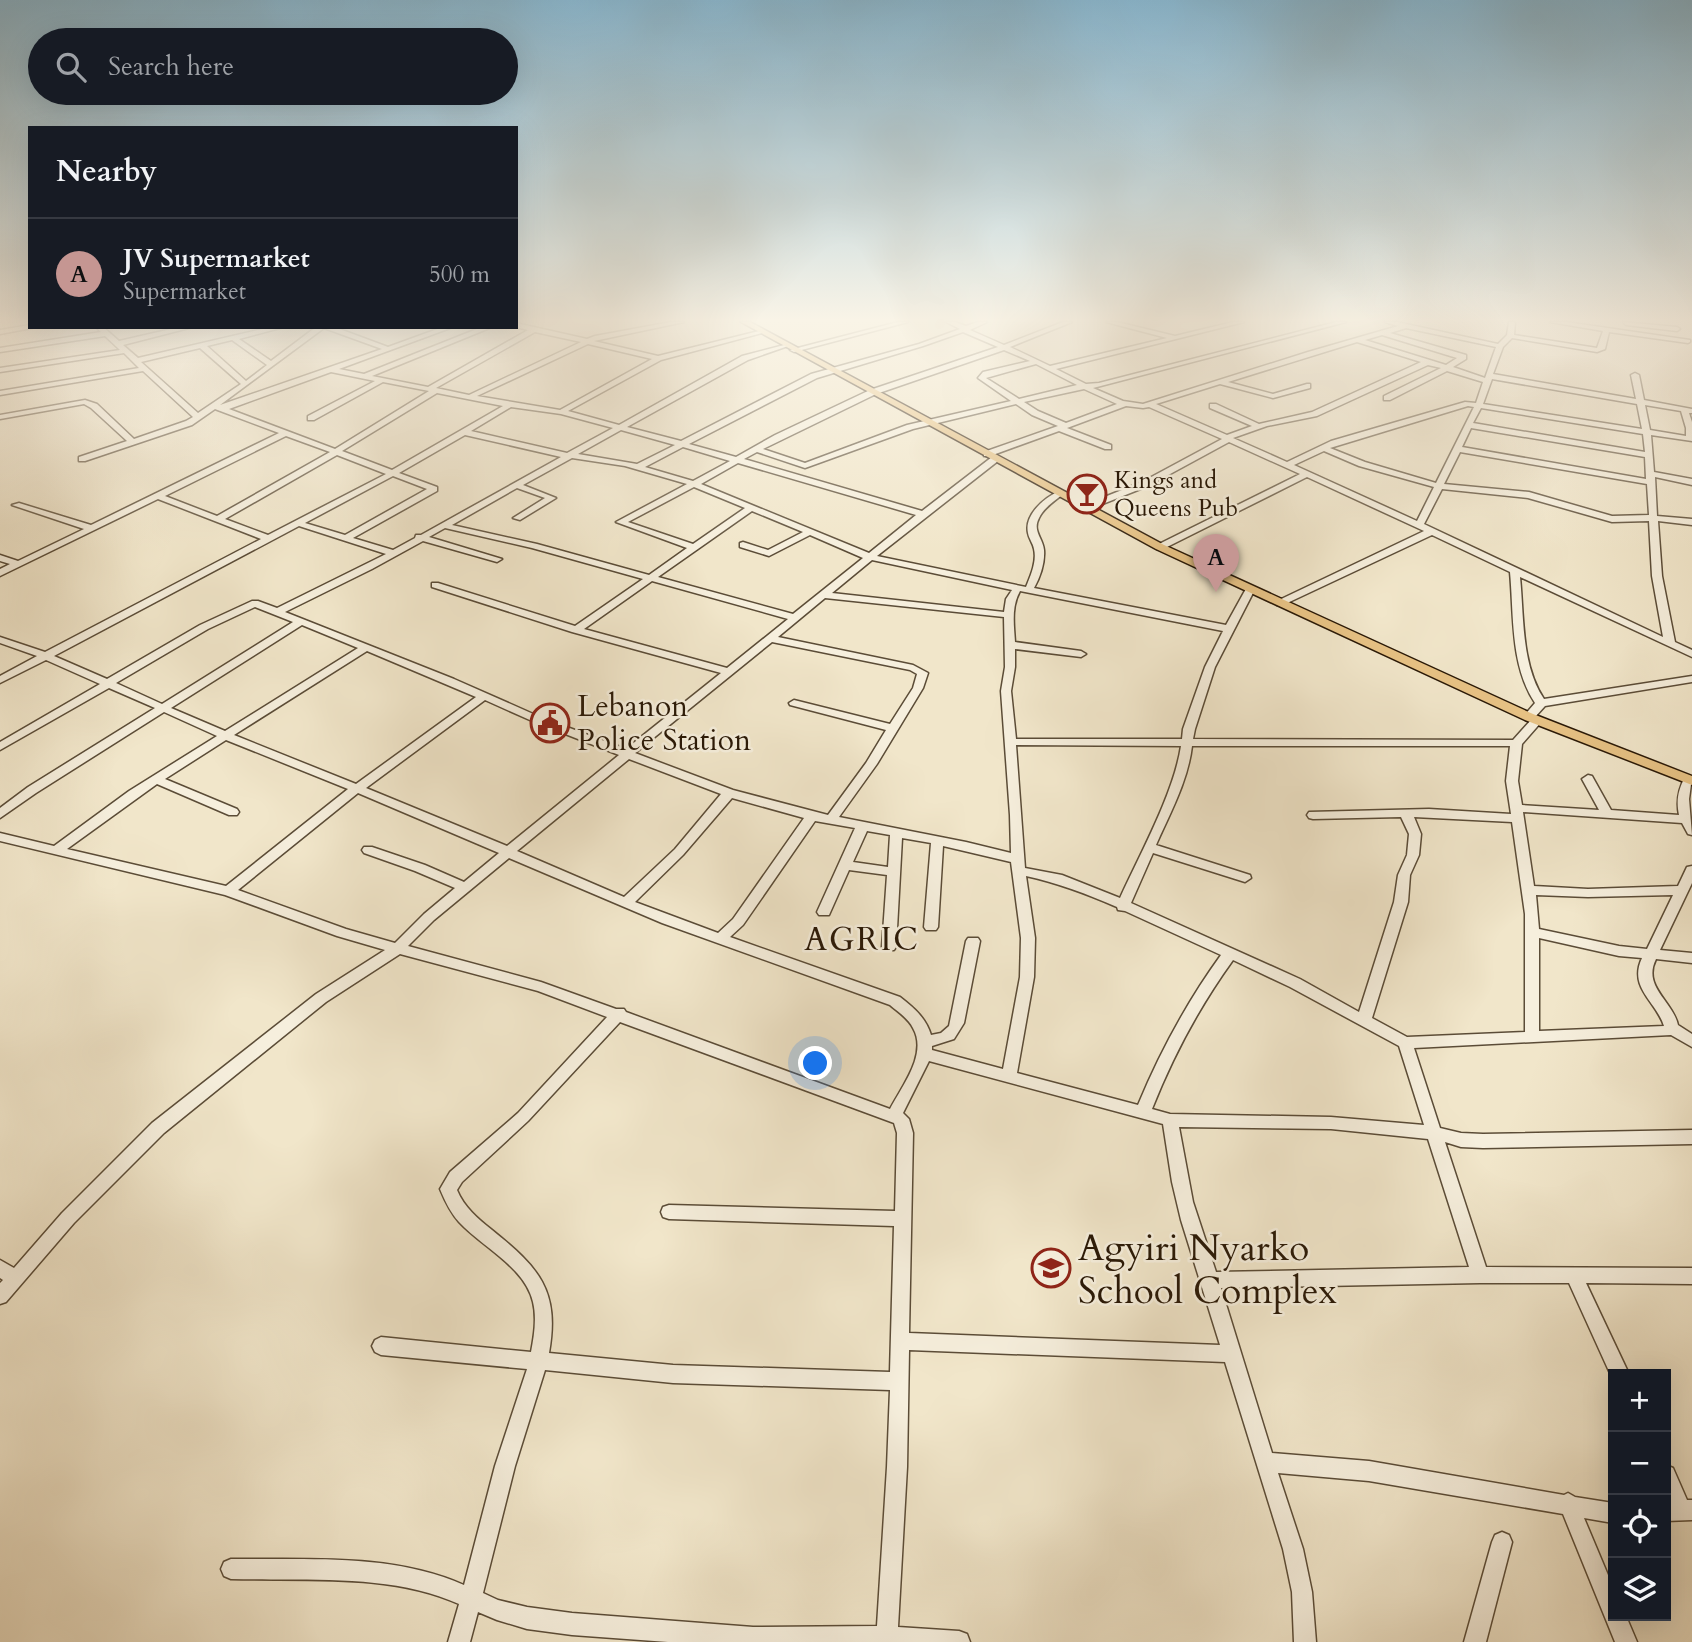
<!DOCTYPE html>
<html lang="en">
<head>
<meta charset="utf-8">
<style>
	body { margin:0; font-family:Cardo,serif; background:#20242c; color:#f1f3f6 }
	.controls { position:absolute; right:21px; bottom:21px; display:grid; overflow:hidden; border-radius:0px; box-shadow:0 7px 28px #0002 }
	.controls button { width:63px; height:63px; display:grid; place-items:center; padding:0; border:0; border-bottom:2px solid #363941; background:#171b24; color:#f1f3f6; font:35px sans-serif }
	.you { position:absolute; left:816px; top:1064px; width:24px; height:24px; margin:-18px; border:5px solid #fff; border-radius:50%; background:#1a73e8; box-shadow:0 0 0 10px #1a73e833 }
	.badge { display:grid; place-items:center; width:46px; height:46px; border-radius:50%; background:#c59692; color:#111; font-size:23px; font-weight:700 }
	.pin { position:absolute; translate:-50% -58px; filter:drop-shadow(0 2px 4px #0008) }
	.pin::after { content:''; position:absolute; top:37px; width:24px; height:21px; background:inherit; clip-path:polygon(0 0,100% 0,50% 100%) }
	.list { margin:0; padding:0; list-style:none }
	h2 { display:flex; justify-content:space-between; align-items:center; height:91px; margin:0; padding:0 28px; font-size:30px }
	h2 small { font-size:23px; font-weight:400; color:#9ea1a6 }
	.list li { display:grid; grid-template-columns:46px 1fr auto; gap:21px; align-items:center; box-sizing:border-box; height:112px; padding:0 28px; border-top:2px solid #363941 }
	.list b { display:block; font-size:26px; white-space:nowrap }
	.list p { margin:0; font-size:23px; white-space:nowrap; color:#9ea1a6 }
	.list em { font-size:23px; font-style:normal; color:#9ea1a6 }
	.icon { flex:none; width:38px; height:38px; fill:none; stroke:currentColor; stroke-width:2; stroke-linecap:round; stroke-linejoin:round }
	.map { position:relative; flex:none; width:1692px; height:1642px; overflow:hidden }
	.search { position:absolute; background:#171b24; box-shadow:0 7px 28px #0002; left:28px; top:28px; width:490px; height:77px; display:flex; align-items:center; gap:18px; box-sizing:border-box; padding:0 24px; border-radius:38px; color:#9ea1a6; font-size:26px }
	.panel { position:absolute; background:#171b24; box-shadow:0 7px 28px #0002; left:28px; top:126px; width:490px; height:203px; border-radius:0px }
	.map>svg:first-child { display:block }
</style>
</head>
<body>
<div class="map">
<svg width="1692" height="1642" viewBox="0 0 1692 1642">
	<rect width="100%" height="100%" fill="#f1e6ca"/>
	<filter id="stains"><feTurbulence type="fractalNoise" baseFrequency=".00286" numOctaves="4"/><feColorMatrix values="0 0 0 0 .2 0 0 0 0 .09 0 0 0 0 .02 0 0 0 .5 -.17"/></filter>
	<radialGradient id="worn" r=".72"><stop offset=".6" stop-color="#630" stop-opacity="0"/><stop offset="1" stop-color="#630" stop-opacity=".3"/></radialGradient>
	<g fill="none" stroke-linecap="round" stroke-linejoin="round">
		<defs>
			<g id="minor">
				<path d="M671 322H684L594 341 658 356 763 330 766 332 661 360 568 411 619 425 742 356 788 344V346L748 360 627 427 681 441 811 374 919 344 960 329 946 322H955L966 326 978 322H987L970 330 1004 345 1063 322H1072L1010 347 1050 366 1167 338 1106 322H1117L1175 336 1233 322H1244L1056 369 1086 384 1099 383 1336 322H1346L1093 388 1123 401 1143 404 1308 352 1398 326 1385 322H1397L1498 344 1507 335 1509 322H1515L1514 335 1597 348 1603 331 1550 322H1566L1690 340V342L1688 343 1609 332 1605 349 1597 352 1512 338 1503 347 1493 374 1636 399 1631 375 1635 373 1639 375 1644 400 1692 409V413H1689L1692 422V441L1651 435 1654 472 1692 479V485L1655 477 1657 516 1692 519V525L1658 521 1662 576 1675 642 1692 650V657L1520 577C1524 616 1521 665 1544 699L1692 676V682L1545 706 1535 717 1541 718 1543 720 1522 744 1518 781 1522 805 1599 810 1582 779 1588 775 1592 776 1611 810 1679 815C1676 801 1678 790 1685 777H1692L1689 799 1692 835 1688 834 1682 823 1523 812 1534 886 1588 889 1678 886 1687 867 1692 866V883L1660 950 1692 953V963L1656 959C1642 987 1673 1001 1678 1025L1692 1034V1047L1671 1035 1414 1048 1440 1128 1461 1133 1483 1134 1692 1130V1144L1483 1148 1461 1147 1445 1142 1486 1267 1692 1268V1284L1586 1283 1629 1374H1613V1380L1569 1283H1480L1221 1288 1272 1453 1369 1461 1564 1495 1568 1493 1575 1497 1613 1503V1523L1584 1518 1613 1587V1616H1626L1637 1642H1615L1563 1514 1369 1481 1278 1473 1303 1549 1312 1592 1316 1642H1294L1292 1592 1283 1549 1225 1362 909 1350 907 1467 898 1627 959 1631 967 1634 970 1642H668L572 1635 527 1629 497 1620 478 1612 470 1642H448L459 1604C391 1573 305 1581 231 1579L224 1576 221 1569 224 1562 231 1559C309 1560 392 1553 464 1585L495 1466 527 1369 381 1355 375 1352 372 1346 375 1340 381 1337 531 1352C534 1336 537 1318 533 1302 525 1267 482 1247 459 1222 450 1212 445 1201 440 1189L450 1172 518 1113 607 1017 538 991 400 954 326 1002 164 1133 74 1223 6 1302 0 1304V1283L3 1280 0 1278V1260L14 1268 62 1213 152 1123 316 994 385 950 337 936 225 895 0 841V833L54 846 129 791 217 736 164 712 36 793 0 818V808L28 787 155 708 109 688 0 750V742L100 684 46 660 0 683V676L37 656 0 643V637L45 652 261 539 158 499 0 576V569L10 564 0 561V555L18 561 84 529 12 505 19 503 91 525 279 433 215 409 192 425 85 461H79V457L127 441 91 408 84 404 0 419V415L85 400 97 404 134 439 186 421 193 417 143 371 0 395V391L139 368 124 353 0 372V368L120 350 105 336 0 352V348L101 332 96 327H103L119 341 180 327H193L123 345 138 358 271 327H284L239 339 271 361 316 327H334L388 347 443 327H453L339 369 364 374 482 327H492L372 376 428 387 528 330 516 327V323L587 339 595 336ZM324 328 382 349 220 405ZM1406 328 1496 347 1485 378 1453 367 1466 359V355L1390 333ZM535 332 581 342 469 395 436 388ZM963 332 998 347 870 390 775 435 736 457 689 444 817 378 923 346ZM1382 335 1457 358 1446 365 1365 340ZM232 340 267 365 246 381 207 346ZM1357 342 1421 362 1312 412 1259 424 1216 404H1210V408L1252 426 1227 435 1156 404 1220 384 1273 398 1310 388V384H1307L1273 394 1228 382ZM588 344 652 359 560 410 477 396ZM200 348 241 384 198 413 141 362ZM1004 350 1030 361 983 372 978 378 1011 401 907 425 805 463 763 449 876 394ZM1036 364 1077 385 1019 399 986 378ZM1428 365 1441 368 1384 396V400H1390L1447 371 1483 382 1476 403 1465 402 1331 441 1287 462 1233 438 1267 426 1317 416ZM331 372 375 381 308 416V420H314L383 382 429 391 335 449 229 409ZM1492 379 1637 404 1642 429 1483 404ZM1084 389 1117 404 1066 423 1038 411 1024 402ZM437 393 503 406 392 470 342 451ZM1016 404 1032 415 1058 426 984 452V456H990L1059 431 1105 449H1111V445L1067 428 1126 406 1143 408 1149 407 1222 439 1142 482 1082 506V510L1085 511 1148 486 1229 442 1300 474 1157 545V549H1163L1307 477 1424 531 1277 601V605H1283L1432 535 1510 572C1514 615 1510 665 1535 703L1523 717 1525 719 1531 720 1513 740 1193 739 1195 729 1215 667 1255 589 1253 587H1247L1226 625 1034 588C1040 577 1045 563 1044 550 1043 538 1032 531 1039 518 1044 507 1055 501 1063 494L1059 491C1044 498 1024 515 1028 533 1029 539 1033 543 1034 549 1037 561 1031 575 1026 587L877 556 998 461V457H992L922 511 744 459 757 452 805 468 913 429ZM1645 405 1681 411 1686 428V436L1650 430ZM1468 406 1474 407 1436 483 1365 462 1330 448ZM511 407 561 414 613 428 567 453 471 431ZM1481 408 1643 434 1645 452 1473 423ZM1471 428 1645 457 1646 479 1462 447ZM621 430 675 445 637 464 578 454ZM465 435 561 457 421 535H416L415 538 393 550 353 538 437 491V487L399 473ZM286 436 330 452 217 516 165 496ZM683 447 730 461 693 481 645 467ZM1324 451 1359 466 1434 487 1417 521 1294 465ZM1460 452 1647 484 1649 515 1612 516 1529 492 1444 484ZM337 455 386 474 268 535 225 519ZM572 458 625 466 687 484 616 522 687 548 649 575 537 544 452 525 517 488 545 498 513 518 520 520 556 498 523 485ZM738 463 916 515 869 553 701 484ZM393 476 427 489 345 535 305 523ZM694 487 745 508 693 544 628 522ZM1442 489 1528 498 1612 522 1649 521 1652 576 1663 637 1424 524ZM752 511 803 532 768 550 743 542 740 543V547L769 556 810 535 863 558 793 614 658 577ZM299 526 386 554 277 608 258 601H252L200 625 107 679 54 656ZM445 528 532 548 643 579 575 626 438 583H432V587L572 632 721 673 626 749 540 717 454 679 285 612 372 569 423 541 497 562 502 559 429 537ZM872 560 1012 590 1006 599 1004 612 832 593ZM652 581 788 619 727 668 584 629ZM1020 591 1223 631 1205 667 1183 729 1182 739H1016L1011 691 1015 667V649L1081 657 1086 654 1081 651 1015 642C1014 625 1011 607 1020 591ZM825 598 1004 617 1005 667 1001 691 1010 815 1011 853 966 842 839 817 877 764 923 688 928 673 913 665 778 637ZM255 607 293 622 162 704 116 683 208 629ZM302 625 358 648 225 731 171 708ZM772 642 910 670 917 674 913 688 890 724 794 700 789 703 790 705 886 730 866 763 828 815 733 790 635 753ZM367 651 476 697 356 784 234 735ZM485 700 532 721 619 755 507 846 366 788ZM226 740 348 789 226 886 67 849 157 784 229 815H237L239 812 237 809 165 779ZM1016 745 1181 746C1174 793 1140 854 1120 898L1062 875 1025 868ZM1192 746H1510L1506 781 1511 814 1429 809 1309 812 1307 815 1309 818 1313 819 1401 817 1409 834 1407 855 1398 875 1394 902 1359 1012 1300 979 1131 903 1153 853 1245 882 1251 878 1250 875 1156 845C1170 813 1188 781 1192 746ZM629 759 721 794 675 849 624 897 517 851ZM358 793 499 853 464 882 425 865 372 847H364L362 850 364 853 415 871 455 888 424 914 395 943 346 929 238 890ZM732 798 804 818 733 919 718 933 635 902 683 855ZM1414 817 1512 822 1525 914V1032L1407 1037 1372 1018 1408 902 1410 875 1419 855 1421 834ZM815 821 855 828 817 912 819 915H829L849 870 887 875 882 947 884 950H894L896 947 902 838 931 843 924 927 926 930H936L938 927 943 846 1011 862 1021 938 1020 977 1003 1069 932 1050V1046L954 1039 964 1023 980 941 978 938H968L966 941 949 1026 941 1033 931 1035C926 1018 914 1008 900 997L730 937 743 925ZM867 831 890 835 888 867 853 862ZM509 858 662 923 890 1005C898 1012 908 1018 913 1028 928 1054 902 1086 890 1109L626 1012 624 1009H616L541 982 408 946 434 920ZM1026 876C1058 883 1087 894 1117 907L1118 910 1125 911 1221 955C1187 1002 1160 1052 1138 1105L1017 1073 1034 977 1035 938ZM1536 895 1588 897 1673 895 1647 949 1619 946 1539 929ZM1539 938 1619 956 1642 958C1628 988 1656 1001 1664 1026L1539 1031ZM1233 960 1290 987 1399 1046 1424 1125 1331 1117 1170 1114 1152 1109C1173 1056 1199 1007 1233 960ZM620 1022 894 1123 897 1133 895 1211 669 1205 663 1207 661 1212 663 1217 669 1219 894 1226 890 1372 673 1365 549 1353C560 1290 539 1268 492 1230 478 1219 464 1207 457 1190L462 1182 528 1121ZM929 1061 1163 1124 1172 1182 1181 1220 1220 1345 909 1333 913 1133 909 1119 903 1113ZM1179 1127 1331 1129 1428 1139 1469 1267 1216 1272 1193 1202ZM545 1370 673 1383 890 1390 887 1467 877 1626 753 1627 572 1613 527 1607 498 1600 483 1593 515 1466Z"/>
				<path d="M898 322H908L794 352 790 350Z"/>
				<path d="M1623 322 1677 327 1680 329 1677 331 1626 325Z"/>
				<path d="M30 325 32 328 0 334V330Z"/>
				<path d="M1666 1465 1673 1468 1687 1500H1692V1520L1666 1521V1501H1667Z"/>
				<path d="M1502 1532 1509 1535 1512 1542 1486 1642H1464L1492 1542 1495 1535Z"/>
			</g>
			<path id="major" d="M741 322H750L1164 545 1533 714 1692 776V785L1525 720 1156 549Z"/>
		</defs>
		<use href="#minor" stroke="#5b4c37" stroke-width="3"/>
		<use href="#major" stroke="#291806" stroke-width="3"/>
		<use href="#minor" fill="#f6efdd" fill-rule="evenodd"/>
		<use href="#major" fill="#e8c385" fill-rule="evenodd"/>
	</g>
	<linearGradient id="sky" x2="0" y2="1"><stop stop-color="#89b9d3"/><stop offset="0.58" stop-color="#f9f4e7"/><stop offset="1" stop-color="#f9f4e7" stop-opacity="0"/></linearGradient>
	<rect width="1692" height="552" fill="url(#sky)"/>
	<defs>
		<symbol id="bar-ring" viewBox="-11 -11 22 22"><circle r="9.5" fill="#f6efdd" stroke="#8f2418" stroke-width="1.5"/><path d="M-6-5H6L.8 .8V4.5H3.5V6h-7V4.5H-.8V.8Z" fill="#8f2418"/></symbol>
		<symbol id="civic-ring" viewBox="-11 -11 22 22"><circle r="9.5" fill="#f6efdd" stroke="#8f2418" stroke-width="1.5"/><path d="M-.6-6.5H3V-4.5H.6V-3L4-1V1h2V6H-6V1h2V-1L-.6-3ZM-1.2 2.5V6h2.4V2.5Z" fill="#8f2418"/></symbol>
		<symbol id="school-ring" viewBox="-11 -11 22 22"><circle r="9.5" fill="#f6efdd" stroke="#8f2418" stroke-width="1.5"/><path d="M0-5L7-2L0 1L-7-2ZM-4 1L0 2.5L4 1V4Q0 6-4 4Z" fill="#8f2418"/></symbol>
	</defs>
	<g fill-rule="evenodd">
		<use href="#bar-ring" x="1065" y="472" width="44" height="44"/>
		<use href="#civic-ring" x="528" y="701" width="44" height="44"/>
		<use href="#school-ring" x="1029" y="1246" width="44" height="44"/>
	</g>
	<g text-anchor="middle" stroke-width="5" stroke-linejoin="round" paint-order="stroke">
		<g font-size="24" fill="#291806" stroke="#f6efdd" text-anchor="start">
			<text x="1114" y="488">Kings and<tspan x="1114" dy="28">Queens Pub</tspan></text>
		</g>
		<g font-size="30" fill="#291806" stroke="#f6efdd" text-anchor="start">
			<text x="577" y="716">Lebanon<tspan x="577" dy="34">Police Station</tspan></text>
		</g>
		<g font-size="32" letter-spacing="2" fill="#291806" stroke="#f6efdd">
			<text x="862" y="950">AGRIC</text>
		</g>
		<g font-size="37" fill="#291806" stroke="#f6efdd" text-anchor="start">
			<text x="1078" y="1260">Agyiri Nyarko<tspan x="1078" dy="43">School Complex</tspan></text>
		</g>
	</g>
	<rect width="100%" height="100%" filter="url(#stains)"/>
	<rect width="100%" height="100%" fill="url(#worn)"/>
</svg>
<div class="controls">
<button>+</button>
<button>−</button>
<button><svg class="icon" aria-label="locate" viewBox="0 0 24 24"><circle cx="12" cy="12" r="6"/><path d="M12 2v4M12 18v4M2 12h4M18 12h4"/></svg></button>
<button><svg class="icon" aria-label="layers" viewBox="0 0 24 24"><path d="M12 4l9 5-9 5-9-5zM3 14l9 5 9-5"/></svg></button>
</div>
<div class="you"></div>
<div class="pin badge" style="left:1216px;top:592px">A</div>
<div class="search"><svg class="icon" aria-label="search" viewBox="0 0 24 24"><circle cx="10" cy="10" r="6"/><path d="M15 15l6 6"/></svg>Search here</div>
<section class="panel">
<h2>Nearby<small></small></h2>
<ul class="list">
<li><span class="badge">A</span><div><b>JV Supermarket</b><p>Supermarket</p></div><em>500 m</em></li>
</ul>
</section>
</div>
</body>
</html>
